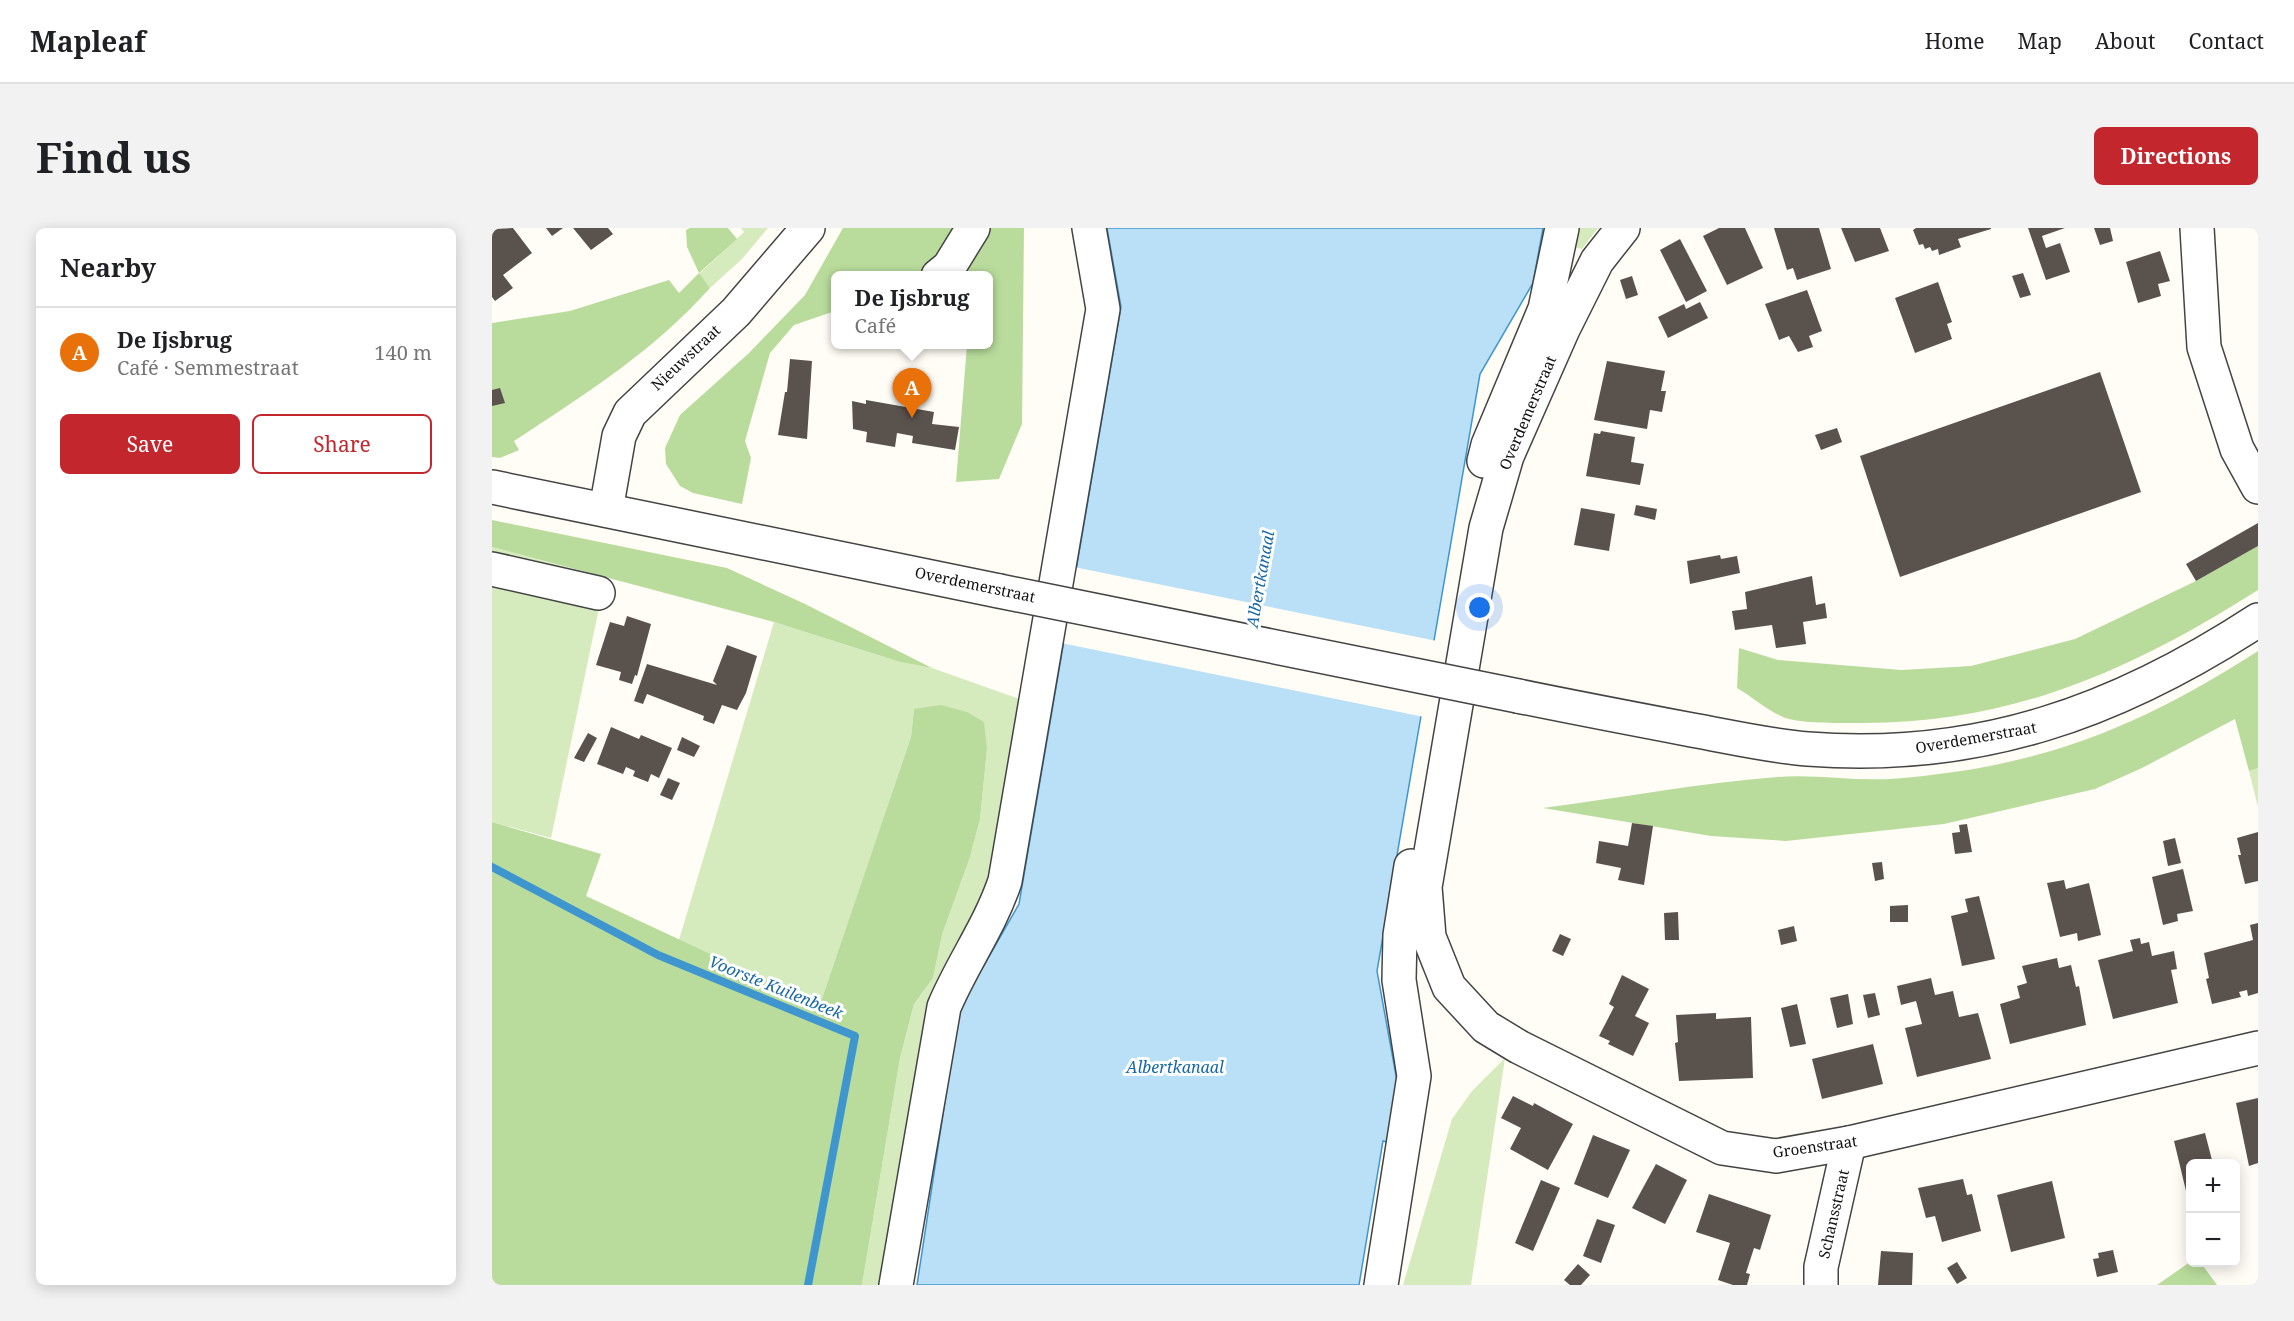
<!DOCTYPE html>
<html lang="en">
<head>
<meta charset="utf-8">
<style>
	body { margin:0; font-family:"Noto Serif",serif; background:#f2f2f2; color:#202124 }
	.controls { position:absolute; right:18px; bottom:18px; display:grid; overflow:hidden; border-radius:9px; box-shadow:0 3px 15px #0003 }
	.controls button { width:54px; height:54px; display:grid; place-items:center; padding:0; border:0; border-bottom:2px solid #e0e0e0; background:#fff; color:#202124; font:30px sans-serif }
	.you { position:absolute; left:988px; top:380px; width:21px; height:21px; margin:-15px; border:4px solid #fff; border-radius:50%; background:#1a73e8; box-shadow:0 0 0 9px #1a73e833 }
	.badge { display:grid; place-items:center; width:39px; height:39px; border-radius:50%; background:#c4262e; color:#fff; font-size:20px; font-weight:700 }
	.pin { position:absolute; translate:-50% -50px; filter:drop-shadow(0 2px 3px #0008) }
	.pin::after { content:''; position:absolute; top:32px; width:21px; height:18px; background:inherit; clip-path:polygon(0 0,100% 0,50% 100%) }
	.popup { position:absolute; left:339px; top:43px; width:162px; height:78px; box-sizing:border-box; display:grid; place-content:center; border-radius:9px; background:#fff; filter:drop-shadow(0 2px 4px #0005); font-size:20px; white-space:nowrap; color:#757577 }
	.popup b { font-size:22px; color:#202124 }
	.popup::after { content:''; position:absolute; left:50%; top:100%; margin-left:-12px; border:12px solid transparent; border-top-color:#fff }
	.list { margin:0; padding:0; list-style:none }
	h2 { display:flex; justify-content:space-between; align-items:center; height:78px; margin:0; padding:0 24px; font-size:26px }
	h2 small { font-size:20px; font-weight:400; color:#757577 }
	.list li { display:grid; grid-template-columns:39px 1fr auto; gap:18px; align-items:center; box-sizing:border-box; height:90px; padding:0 24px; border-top:2px solid #e0e0e0 }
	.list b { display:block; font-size:22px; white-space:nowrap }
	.list p { margin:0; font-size:20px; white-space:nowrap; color:#757577 }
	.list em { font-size:20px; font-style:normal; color:#757577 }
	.actions { display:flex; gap:12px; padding:18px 24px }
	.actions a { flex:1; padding:14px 0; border:2px solid #c4262e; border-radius:9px; text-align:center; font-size:21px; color:#c4262e }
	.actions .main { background:#c4262e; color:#fff }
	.map { position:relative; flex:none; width:1766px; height:1057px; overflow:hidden; border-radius:9px }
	header { display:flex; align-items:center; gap:36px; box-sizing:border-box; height:84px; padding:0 30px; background:#fff; border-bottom:2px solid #e0e0e0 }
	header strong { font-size:28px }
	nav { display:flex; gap:33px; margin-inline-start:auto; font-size:21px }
	.intro { display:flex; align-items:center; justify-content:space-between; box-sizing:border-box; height:144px; padding:0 36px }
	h1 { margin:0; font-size:42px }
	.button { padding:15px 27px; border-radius:9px; background:#c4262e; color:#fff; font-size:21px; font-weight:700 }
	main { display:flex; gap:36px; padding:0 36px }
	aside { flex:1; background:#fff; border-radius:9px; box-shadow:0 3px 15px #0003 }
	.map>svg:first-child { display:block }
</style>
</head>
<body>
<header>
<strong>Mapleaf</strong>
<nav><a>Home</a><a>Map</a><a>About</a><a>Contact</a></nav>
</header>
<div class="intro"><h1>Find us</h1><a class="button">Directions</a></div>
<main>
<aside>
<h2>Nearby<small></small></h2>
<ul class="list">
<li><span class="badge" style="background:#e8710a">A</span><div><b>De Ijsbrug</b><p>Café · Semmestraat</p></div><em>140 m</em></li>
</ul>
<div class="actions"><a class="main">Save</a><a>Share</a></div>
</aside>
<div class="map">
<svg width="1766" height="1057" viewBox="0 0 1766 1057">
	<rect width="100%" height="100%" fill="#fffdf5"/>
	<g fill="#d5ebbd">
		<path d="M249 0H276L250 31 218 60 207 46 252 4Z"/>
		<path d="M1079 0H1106L1090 21 1083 19Z"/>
		<path d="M0 319 111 349 110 358 0 331Z"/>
		<path d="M0 354 107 380 59 610 0 594Z"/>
		<path d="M282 394 408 434 440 440 536 474 506 659 393 1057H370L408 830 422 776 441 750 450 707 478 629 488 591 495 521 422 482 419 509 329 777 187 712Z"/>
		<path d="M1766 540V579L1757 543Z"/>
		<path d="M1013 830 979 1057H911L960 891 980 863Z"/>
	</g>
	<g fill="#b9dc9c">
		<path d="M198 0H236L245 11 207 45 218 60C162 123 92 167 22 213L27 222 8 230 0 229V95L78 83 177 52 187 65 207 45 195 19 194 2Z"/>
		<path d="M351 0H532L530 196 507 251 464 254 475 117 496 116V48H344L343 83 302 97 278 125 253 213 259 230 250 276 201 265 188 258 174 236 173 220 188 187 257 125 313 67Z"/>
		<path d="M0 292 235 340 313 376 440 440 408 434 282 394 0 319Z"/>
		<path d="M1766 318V362C1640 442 1520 496 1368 495 1350 495 1307 496 1291 489 1275 482 1260 469 1245 460L1247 420 1286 432 1410 442 1479 438 1583 411 1704 353Z"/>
		<path d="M1766 423V540L1757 543 1743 491 1650 540 1603 561 1452 596 1294 613 1219 608 1051 580C1128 570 1207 555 1285 549 1322 546 1360 553 1398 551 1545 540 1643 502 1766 423Z"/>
		<path d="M449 477 475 484 492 494 495 521 488 591 478 629 450 707 441 750 422 776 408 830 370 1057H0V594L109 626 94 668 328 777 419 509 422 481Z"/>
		<path d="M1698 1034 1709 1035 1725 1057H1665Z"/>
	</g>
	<path fill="#b9e0f7" stroke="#3f96cf" stroke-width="1.5" d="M615 0H1051L1041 55 988 146 885 743 905 853 895 914 891 913 867 1057H425L467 781 527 676 629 79Z"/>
	<path fill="#fffdf5" d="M582 339 945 413 932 489 569 415Z"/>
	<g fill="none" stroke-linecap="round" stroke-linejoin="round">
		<path stroke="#3f96cf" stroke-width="8" d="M0 639 166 727 363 808 316 1057"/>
	</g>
	<g fill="#5a524d">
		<path d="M21 0 40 25 11 47 21 60 3 73 0 69V1Z"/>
		<path d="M54 0H71L60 8Z"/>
		<path d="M81 0H116L121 6 99 22Z"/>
		<path d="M1227 0H1253L1271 40 1235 57 1211 8Z"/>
		<path d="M1282 0H1327L1339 41 1305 52 1301 40 1295 42Z"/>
		<path d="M1349 0H1388L1397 23 1363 34Z"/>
		<path d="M1424 0H1499V1L1466 11 1469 19 1447 27 1446 21 1440 23 1438 19 1433 21 1431 16 1427 17 1421 2Z"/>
		<path d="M1536 0H1573L1550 8 1554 20 1568 15 1578 44 1554 52Z"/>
		<path d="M1602 0H1618L1621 13 1608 17Z"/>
		<path d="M1188 11 1215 63 1194 74 1168 22Z"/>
		<path d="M1668 23 1678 53 1666 56 1669 68 1646 75 1634 34Z"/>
		<path d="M1531 45 1539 67 1528 70 1520 48Z"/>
		<path d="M1140 48 1146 67 1134 71 1128 52Z"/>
		<path d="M1446 54 1460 94 1455 96 1460 111 1423 125 1403 70Z"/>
		<path d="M1315 62 1330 103 1317 108 1321 119 1306 124 1297 108 1287 112 1273 76Z"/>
		<path d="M1208 74 1216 90 1176 110 1166 89 1192 76 1194 81Z"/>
		<path d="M298 131 320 133 315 211 286 207 293 164H295Z"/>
		<path d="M1115 133 1173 143 1169 163H1174L1170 184 1158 182 1155 201 1102 192Z"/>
		<path d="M1608 144 1649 264 1408 349 1368 228Z"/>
		<path d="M8 160 13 175 0 178V162Z"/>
		<path d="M374 172 442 184 440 196 467 199 463 222 420 215 421 208 405 205 403 219 374 214 375 204 361 201 360 173 374 176Z"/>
		<path d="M1345 200 1350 214 1329 222 1323 207Z"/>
		<path d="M1109 203 1143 209 1139 234 1152 236 1148 257 1094 248 1102 205 1108 206Z"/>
		<path d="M1144 277 1165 281 1163 292 1142 287Z"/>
		<path d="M1089 280 1123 286 1117 323 1082 317Z"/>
		<path d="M1766 295V318L1704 353 1694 336Z"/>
		<path d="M1228 327 1229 331 1245 328 1248 345 1198 356 1195 333Z"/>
		<path d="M1320 348 1324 377 1333 375 1335 390 1311 394 1314 416 1284 420 1280 397 1243 402 1240 383 1255 381 1253 364Z"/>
		<path d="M135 388 159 396 145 448 143 447 140 456 127 452 129 444 104 437 118 394 132 398Z"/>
		<path d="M235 417 265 428 254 465 245 482 230 477 222 496 211 492 212 488 155 466 151 476 142 473 155 436 225 457 221 453Z"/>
		<path d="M119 499 147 511 149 507 180 520 167 550 159 546 156 554 141 548 143 543 134 539 131 546 105 536Z"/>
		<path d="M96 505 105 510 92 534 82 530Z"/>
		<path d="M190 509 208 518 202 529 185 522Z"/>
		<path d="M176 550 188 555 180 572 168 567Z"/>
		<path d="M1140 595 1161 598 1152 657 1126 652 1129 640 1104 635 1107 613 1136 618Z"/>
		<path d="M1475 596 1480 624 1463 626 1460 605 1468 604 1467 597Z"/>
		<path d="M1766 604V653L1753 656 1746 627H1749L1745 610Z"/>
		<path d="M1683 610 1689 635 1676 638 1671 613Z"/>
		<path d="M1390 634 1392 651 1383 653 1380 635Z"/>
		<path d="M1691 641 1701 683 1685 686 1686 693 1671 697 1660 649Z"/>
		<path d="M1572 652 1574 661 1597 655 1609 707 1586 713 1585 705 1568 709 1555 655Z"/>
		<path d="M1487 668 1503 731 1470 738 1459 688 1476 684 1473 671Z"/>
		<path d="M1416 677V694H1398V678Z"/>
		<path d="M1186 684 1187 712H1173L1172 685Z"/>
		<path d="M1766 695V765L1756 768 1755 762 1747 764 1749 769 1720 776 1714 751 1717 750 1712 725 1761 712 1758 697Z"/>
		<path d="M1302 698 1305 713 1289 717 1286 702Z"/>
		<path d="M1068 706 1079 711 1071 728 1060 723Z"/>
		<path d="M1648 710 1649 716 1657 714 1660 728 1682 723 1685 741 1679 742 1686 775 1621 791 1606 732 1641 723 1638 712Z"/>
		<path d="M1565 730 1567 740 1579 737 1584 759 1587 758 1594 797 1518 816 1508 776 1528 770 1525 758 1535 755 1530 738Z"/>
		<path d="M1130 747 1157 761 1143 788 1157 795 1141 828 1116 816 1118 813 1107 808 1122 779 1117 776Z"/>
		<path d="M1439 750 1443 767 1461 763 1467 789 1486 785 1499 831 1425 849 1413 800 1430 796 1424 773 1409 777 1405 758Z"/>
		<path d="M1383 765 1388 787 1376 790 1371 767Z"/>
		<path d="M1356 766 1361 796 1345 800 1338 770Z"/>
		<path d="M1305 776 1314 816 1298 819 1289 780Z"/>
		<path d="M1224 785V791L1259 789 1261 850 1187 853 1183 815 1186 814 1184 787Z"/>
		<path d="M1381 816 1391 856 1330 871 1320 831Z"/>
		<path d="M1021 868 1041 878 1042 875 1081 896 1056 942 1018 921 1029 900 1009 890Z"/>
		<path d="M1766 870V935L1757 938 1744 875Z"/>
		<path d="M1713 905 1721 936H1698V966L1695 967 1682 913Z"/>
		<path d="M1101 907 1138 922 1116 970 1082 956Z"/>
		<path d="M1164 936 1195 952 1173 996 1140 980Z"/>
		<path d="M1471 951 1475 967 1480 966 1489 1003 1450 1014 1443 988 1434 990 1426 960Z"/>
		<path d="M1049 952 1068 960 1041 1023 1023 1015Z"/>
		<path d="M1560 953 1573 1010 1519 1024 1505 967Z"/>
		<path d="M1217 966 1279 987 1268 1022 1262 1020 1254 1045 1258 1046 1255 1057H1241L1226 1052 1238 1015 1204 1004Z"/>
		<path d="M1105 991 1123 997 1109 1035 1091 1028Z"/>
		<path d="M1621 1022 1626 1044 1605 1049 1601 1031 1607 1030 1606 1025Z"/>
		<path d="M1389 1023 1421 1025 1420 1057H1386Z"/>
		<path d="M1465 1034 1475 1050 1465 1056 1455 1040Z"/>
		<path d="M1086 1036 1098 1047 1089 1057H1078L1072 1052Z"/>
	</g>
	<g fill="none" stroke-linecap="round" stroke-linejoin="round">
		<defs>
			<g id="minor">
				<path d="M1131 0 1105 33 1071 101 1015 228 994 300 933 659 937 709 957 759 994 799 1027 819 1230 920 1284 928 1357 915 1766 820"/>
				<path d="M1705 0 1712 119 1745 221 1766 259"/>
				<path d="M446 48 457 39 481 0"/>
				<path d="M992 233 996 217 1053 81 1070 0"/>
				<path d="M0 259 507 363"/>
				<path d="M114 282 127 208 138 185 244 84 316 0"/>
				<path d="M0 341 106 365"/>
				<path d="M1026 468C1084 480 1142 491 1200 502 1239 509 1277 518 1316 521 1487 534 1625 484 1766 392"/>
				<path d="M404 1057 452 779C470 736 498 698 513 653L611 81 597 0"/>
				<path d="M889 1057 922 848 907 752 908 707 919 638"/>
				<path d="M1329 1057V1039L1357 915"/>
			</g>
		</defs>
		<use href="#minor" stroke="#444" stroke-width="36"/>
		<use href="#minor" stroke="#fff" stroke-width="33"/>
		<defs>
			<path id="minor-bridge" d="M507 363 1026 468"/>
		</defs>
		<use href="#minor-bridge" stroke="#444" stroke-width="36" stroke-linecap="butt"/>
		<use href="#minor-bridge" stroke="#fff" stroke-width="33"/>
	</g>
	<g text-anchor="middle" stroke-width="6" stroke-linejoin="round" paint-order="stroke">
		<g font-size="15" fill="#111" stroke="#fff">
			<text transform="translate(194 130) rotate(-43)" y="5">Nieuwstraat</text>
			<text transform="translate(1036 185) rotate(-67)" y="5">Overdemerstraat</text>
			<text transform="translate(483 357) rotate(12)" y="5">Overdemerstraat</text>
			<text transform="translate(1484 510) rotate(-10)" y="5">Overdemerstraat</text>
			<text transform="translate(1323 919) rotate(-8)" y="5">Groenstraat</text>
			<text transform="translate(1342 986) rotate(-77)" y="5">Schansstraat</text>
		</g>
		<g font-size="16" font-style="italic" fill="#1768a6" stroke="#fff">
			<text transform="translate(768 351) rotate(-80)" y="6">Albertkanaal</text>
			<text transform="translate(284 759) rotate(22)" y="6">Voorste Kuilenbeek</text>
			<text x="683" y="845">Albertkanaal</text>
		</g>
	</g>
</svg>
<div class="controls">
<button>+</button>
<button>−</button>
</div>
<div class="you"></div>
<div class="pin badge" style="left:420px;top:190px;background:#e8710a">A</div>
<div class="popup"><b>De Ijsbrug</b>Café</div>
</div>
</main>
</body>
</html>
